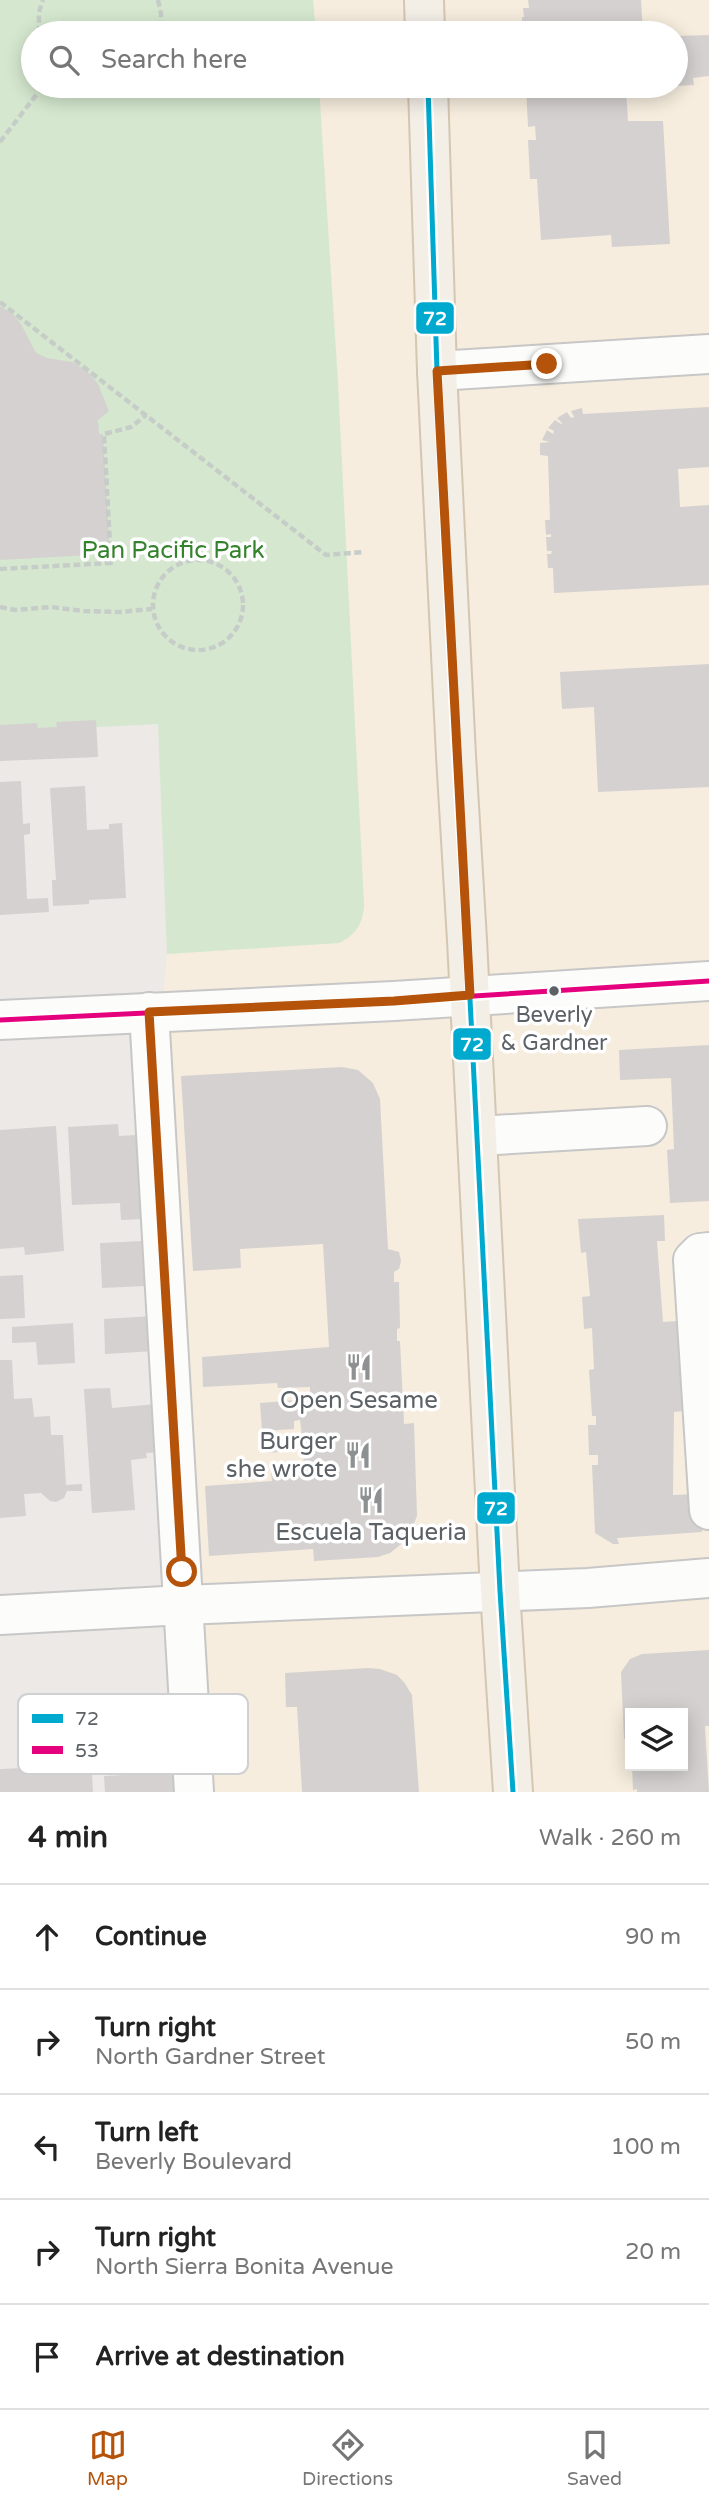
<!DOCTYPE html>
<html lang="en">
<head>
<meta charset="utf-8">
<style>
	body { margin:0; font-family:"Varela Round",sans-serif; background:#f2f2f2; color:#222 }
	.controls { position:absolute; right:21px; bottom:21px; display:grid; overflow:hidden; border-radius:0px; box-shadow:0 4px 18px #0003 }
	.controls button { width:63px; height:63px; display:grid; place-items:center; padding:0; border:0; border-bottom:2px solid #e0e0e0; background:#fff; color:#222; font:35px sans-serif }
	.stop { position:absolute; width:21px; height:21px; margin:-16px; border:5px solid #b45309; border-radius:50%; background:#fff }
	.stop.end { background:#b45309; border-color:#fff; box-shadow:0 2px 7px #0008 }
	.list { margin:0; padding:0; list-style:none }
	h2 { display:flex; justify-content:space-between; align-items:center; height:91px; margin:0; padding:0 28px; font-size:30px }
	h2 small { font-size:23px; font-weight:400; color:#767676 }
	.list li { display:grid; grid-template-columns:46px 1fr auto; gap:21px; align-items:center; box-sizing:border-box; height:105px; padding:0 28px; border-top:2px solid #e0e0e0 }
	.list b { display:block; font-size:26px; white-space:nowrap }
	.list p { margin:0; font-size:23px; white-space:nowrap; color:#767676 }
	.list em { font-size:23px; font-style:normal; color:#767676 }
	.icon { flex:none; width:38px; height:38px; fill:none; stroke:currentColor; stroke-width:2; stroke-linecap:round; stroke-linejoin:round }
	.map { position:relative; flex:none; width:709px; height:1792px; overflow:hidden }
	.search { position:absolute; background:#fff; box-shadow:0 4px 18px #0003; left:21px; right:21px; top:21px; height:77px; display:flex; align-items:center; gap:18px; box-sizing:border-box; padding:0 24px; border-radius:38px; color:#767676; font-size:26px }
	.sheet { height:616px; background:#fff }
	nav { display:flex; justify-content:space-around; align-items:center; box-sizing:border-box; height:98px; border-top:2px solid #e0e0e0; background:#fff; font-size:19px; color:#767676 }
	nav a { display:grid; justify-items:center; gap:4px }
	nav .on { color:#b45309 }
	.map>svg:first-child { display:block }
</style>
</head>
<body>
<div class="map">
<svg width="709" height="1792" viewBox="0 0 709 1792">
	<rect width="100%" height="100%" fill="#ece9e6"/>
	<path fill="#f6edde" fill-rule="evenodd" d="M312 0H709V1792H194L157 1063 167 954 339 943 317 86H676V33H314ZM630 1713H683V1766H630Z"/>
	<path fill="#d5e8cf" d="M0 0H313L316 33H33V86H319L338 382 364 905C363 924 356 935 339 943L167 954 158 724 0 732Z"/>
	<g fill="#d4d1d0">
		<path d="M528 0H641L643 33H523L527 27H522V17H524L523 8H529Z"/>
		<path d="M709 35V76L693 78 694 85 676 86V36Z"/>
		<path d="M526 86H650V88L626 89 628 121H663L670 244 612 247 611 235 541 240 537 179H530L528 140H536L535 126 528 127Z"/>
		<path d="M0 306 14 315 22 326 36 353 47 358 72 362 87 371 98 384 109 411 98 420 99 434H103L110 554 0 560Z"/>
		<path d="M709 407V467L678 469 680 507 709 505V585L554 593 553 568H548L547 554H551L552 551H547L546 537H551V534L546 535 545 520H550L548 456 540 455V443L550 442 542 440 547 430 553 434 554 431 548 428 555 420 561 424 562 423 557 418 567 412 571 418 574 417 571 411 582 408 583 414Z"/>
		<path d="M709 664V787L598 792 594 707 562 709 560 672Z"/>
		<path d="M96 720 98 757 0 761V725L37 723 38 728 57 727 56 722Z"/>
		<path d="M21 781 23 824 30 823V834L24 835 27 899 48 898 49 912 0 915V782Z"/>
		<path d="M85 786 87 830 109 829V824L122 823 126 898 89 900V904L53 906 52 880H56L50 788Z"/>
		<path d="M709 1045V1201L670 1203 667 1150 674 1149 671 1078 620 1080 619 1050Z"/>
		<path d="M342 1067 358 1070 373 1083 380 1099 388 1249 399 1252 401 1261 399 1269 394 1272V1282H399L400 1328 397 1329V1341H400L404 1424 414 1423 417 1516 410 1533 404 1542 390 1553 378 1557 314 1561 313 1549 209 1556 205 1486 272 1481 270 1464 297 1463V1466H304L303 1448H295V1451L266 1453 265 1437 302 1436 300 1420 294 1421V1429L262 1431 260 1403 310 1399V1387L278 1388 277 1383 203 1387 202 1357 329 1347 323 1244 240 1249 241 1268 193 1271 181 1076Z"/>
		<path d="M118 1124 119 1136 137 1135 140 1199H142L143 1219 121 1220 120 1203 72 1205 68 1127Z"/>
		<path d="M56 1126 64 1251 25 1255 24 1247 0 1249V1130Z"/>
		<path d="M664 1215 665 1241H657L663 1322 677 1321 684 1411 674 1412 673 1495 699 1494 702 1532 617 1538 619 1544H613L595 1533 592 1465H598V1455H589L588 1425H596V1416H592L589 1370 594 1369 592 1328 584 1329 582 1297 590 1296 586 1252 581 1253 578 1219Z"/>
		<path d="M143 1241 145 1286 102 1288 100 1243Z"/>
		<path d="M23 1275 25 1318 0 1319V1276Z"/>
		<path d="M153 1316 155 1351 105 1354 104 1319Z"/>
		<path d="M73 1323 75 1363 38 1365 36 1342 12 1343V1327Z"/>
		<path d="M0 1360H12L14 1399 32 1398 34 1417 50 1416 51 1435H63L66 1485 82 1484V1491H67L64 1498 56 1502 50 1501 41 1493 24 1494 26 1516 0 1518Z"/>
		<path d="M110 1388 112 1408 157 1404 161 1452 146 1453 147 1458 131 1460 135 1510 92 1513 84 1389Z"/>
		<path d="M709 1650V1726H705L709 1792H637V1789L633 1790 632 1766H683V1713H630V1738L624 1739 621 1672 630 1659 642 1654Z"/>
		<path d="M368 1668 380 1669 397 1675 404 1682 412 1695 419 1792H302L297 1707H286L285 1673Z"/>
		<path d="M158 1726 160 1773 175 1772 176 1792H105L104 1776 124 1775 121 1729Z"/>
		<path d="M90 1731 93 1792H0V1769L51 1767 50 1733Z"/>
	</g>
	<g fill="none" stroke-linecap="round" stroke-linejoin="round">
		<defs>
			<g id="minor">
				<path d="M437 371 709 354"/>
				<path d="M149 1012 194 1792"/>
				<path d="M0 1020 394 1001 709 981"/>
				<path d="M478 1136 647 1126"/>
				<path d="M709 1252 700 1253 693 1260 709 1510"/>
				<path d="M0 1615 183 1605 588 1588 709 1578"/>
			</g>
			<g id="major">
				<path d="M424 0 425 33"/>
				<path d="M428 86 437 371 456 756 467 940 500 1591 513 1792"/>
			</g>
		</defs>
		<use href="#minor" stroke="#c7c7c7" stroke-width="42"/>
		<use href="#major" stroke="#d5c6b2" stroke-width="42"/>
		<g stroke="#c6cdc8" stroke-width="4.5" stroke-dasharray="7 3.5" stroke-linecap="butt">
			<path d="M158 0 161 14V33"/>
			<path d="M39 33V12L43 0"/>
			<path d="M78 86 89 89 119 86"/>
			<path d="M0 142 43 86"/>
			<path d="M0 302 326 555 363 552"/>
			<circle cx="198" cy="605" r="45"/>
			<path d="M0 569 111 563 104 434 131 427 146 415"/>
			<path d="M0 607 15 610 51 607 84 611 119 612 152 609"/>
		</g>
		<use href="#minor" stroke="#fcfcfb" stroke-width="38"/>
		<use href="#major" stroke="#f3efe7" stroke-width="38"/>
		<defs>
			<path id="bus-1" d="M428 86 437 371 456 756 467 940 500 1591 513 1792"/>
			<path id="bus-2" d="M0 1020 394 1001 709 981"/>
		</defs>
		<use href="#bus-1" stroke="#fff" stroke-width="10"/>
		<use href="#bus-2" stroke="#fff" stroke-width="10"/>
		<use href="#bus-1" stroke="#00a9ce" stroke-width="5"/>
		<use href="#bus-2" stroke="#e5007d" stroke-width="5"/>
	</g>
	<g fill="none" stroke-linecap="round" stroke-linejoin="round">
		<path stroke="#b45309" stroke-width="9" d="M182 1572 149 1012 394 1001 470 995 437 371 547 364"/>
	</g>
	<defs>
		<symbol id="restaurant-bare" viewBox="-9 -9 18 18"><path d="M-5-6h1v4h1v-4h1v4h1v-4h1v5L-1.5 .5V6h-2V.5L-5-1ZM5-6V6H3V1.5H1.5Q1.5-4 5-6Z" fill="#8e9192" stroke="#fff" stroke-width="2.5" paint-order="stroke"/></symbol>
	</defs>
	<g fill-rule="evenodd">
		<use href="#restaurant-bare" x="340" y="1348" width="38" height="38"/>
		<use href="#restaurant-bare" x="339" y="1436" width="38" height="38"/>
		<use href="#restaurant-bare" x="352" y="1481" width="38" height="38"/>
	</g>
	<circle fill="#5b6165" stroke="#fff" stroke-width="2.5" cx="554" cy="991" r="6"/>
	<g text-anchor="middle" stroke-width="7" stroke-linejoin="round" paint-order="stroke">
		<g font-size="22" fill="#5b6165" stroke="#fff">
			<text x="554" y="1022">Beverly<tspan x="554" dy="28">&amp; Gardner</tspan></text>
		</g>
		<g font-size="24" fill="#35822d" stroke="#fff">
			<text x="173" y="558">Pan Pacific Park</text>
		</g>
		<g font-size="24" fill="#5b6165" stroke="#fff">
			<text x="359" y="1408">Open Sesame</text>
			<text x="337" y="1449" text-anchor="end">Burger<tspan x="337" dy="28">she wrote</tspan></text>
			<text x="371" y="1540">Escuela Taqueria</text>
		</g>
	</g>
	<rect x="18" y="1694" width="230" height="80" rx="10" fill="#fff" stroke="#ced0d1" stroke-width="2"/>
	<rect x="32" y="1714" width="31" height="9" fill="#00a9ce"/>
	<rect x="32" y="1746" width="31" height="8" fill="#e5007d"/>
	<g font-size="19" fill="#5b6165">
		<text x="75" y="1725">72</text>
		<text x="75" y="1757">53</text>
	</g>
	<g stroke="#fff" stroke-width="2.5">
		<rect x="415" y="301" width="40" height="34" rx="7" fill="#00a9ce"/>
		<rect x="452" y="1027" width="40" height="34" rx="7" fill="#00a9ce"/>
		<rect x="476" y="1491" width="40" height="34" rx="7" fill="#00a9ce"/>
	</g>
	<g font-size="19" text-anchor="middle" font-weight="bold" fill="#fff">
		<text x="435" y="325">72</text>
		<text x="472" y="1051">72</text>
		<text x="496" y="1515">72</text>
	</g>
</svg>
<div class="controls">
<button><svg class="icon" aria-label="layers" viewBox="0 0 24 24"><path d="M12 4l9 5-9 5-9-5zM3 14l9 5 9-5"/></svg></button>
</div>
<div class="stop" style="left:182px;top:1572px"></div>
<div class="stop end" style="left:547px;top:364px"></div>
<div class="search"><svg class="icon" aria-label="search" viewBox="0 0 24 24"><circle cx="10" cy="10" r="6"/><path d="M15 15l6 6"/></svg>Search here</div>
</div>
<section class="sheet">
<h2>4 min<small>Walk · 260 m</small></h2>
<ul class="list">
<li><svg class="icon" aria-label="ahead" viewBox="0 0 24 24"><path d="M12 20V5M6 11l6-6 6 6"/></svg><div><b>Continue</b></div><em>90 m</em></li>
<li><svg class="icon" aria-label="right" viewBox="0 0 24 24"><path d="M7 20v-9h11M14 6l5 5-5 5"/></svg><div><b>Turn right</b><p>North Gardner Street</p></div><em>50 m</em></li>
<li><svg class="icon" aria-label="left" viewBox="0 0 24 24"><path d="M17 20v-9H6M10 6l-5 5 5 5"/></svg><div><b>Turn left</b><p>Beverly Boulevard</p></div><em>100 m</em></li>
<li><svg class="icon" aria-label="right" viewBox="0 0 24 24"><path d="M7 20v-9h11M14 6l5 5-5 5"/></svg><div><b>Turn right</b><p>North Sierra Bonita Avenue</p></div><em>20 m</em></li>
<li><svg class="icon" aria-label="arrive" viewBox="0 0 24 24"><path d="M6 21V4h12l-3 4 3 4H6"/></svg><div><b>Arrive at destination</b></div></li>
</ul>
</section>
<nav>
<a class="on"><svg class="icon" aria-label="map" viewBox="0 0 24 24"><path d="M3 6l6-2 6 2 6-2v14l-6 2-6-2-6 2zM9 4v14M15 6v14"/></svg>Map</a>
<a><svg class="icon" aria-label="directions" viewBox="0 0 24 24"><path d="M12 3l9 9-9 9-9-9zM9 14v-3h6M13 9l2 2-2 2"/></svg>Directions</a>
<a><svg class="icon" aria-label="saved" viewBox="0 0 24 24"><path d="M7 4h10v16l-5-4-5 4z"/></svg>Saved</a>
</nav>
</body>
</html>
